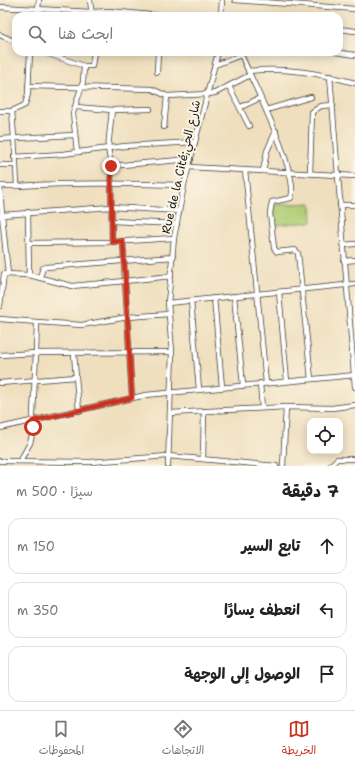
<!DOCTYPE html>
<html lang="ar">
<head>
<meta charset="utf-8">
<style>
	body { margin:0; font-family:"Shantell Sans","Playpen Sans Arabic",sans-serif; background:#f6f6f6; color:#222; direction:rtl }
	.controls { position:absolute; right:12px; bottom:12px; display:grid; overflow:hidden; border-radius:8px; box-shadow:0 2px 10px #0003 }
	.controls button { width:36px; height:36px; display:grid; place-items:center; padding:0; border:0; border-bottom:1px solid #e0e0e0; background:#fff; color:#222; font:20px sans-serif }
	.stop { position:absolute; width:12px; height:12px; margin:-9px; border:3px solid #c8321e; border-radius:50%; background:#fff }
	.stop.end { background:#c8321e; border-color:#fff; box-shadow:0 1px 4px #0008 }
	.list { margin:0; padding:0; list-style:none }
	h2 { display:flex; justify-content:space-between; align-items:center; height:52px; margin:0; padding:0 16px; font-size:17px }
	h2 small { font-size:13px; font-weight:400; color:#767676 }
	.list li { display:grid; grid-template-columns:26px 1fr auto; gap:12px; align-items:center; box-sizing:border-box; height:56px; margin:0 8px 8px; padding:0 8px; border:1px solid #e0e0e0; border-radius:12px }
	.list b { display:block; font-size:15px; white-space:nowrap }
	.list em { font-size:13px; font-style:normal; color:#767676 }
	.icon { flex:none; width:22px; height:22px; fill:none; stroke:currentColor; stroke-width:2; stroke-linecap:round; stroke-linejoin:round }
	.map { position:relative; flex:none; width:355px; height:466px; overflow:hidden; direction:ltr }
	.search { position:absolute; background:#fff; box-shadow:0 2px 10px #0003; left:12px; right:12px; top:12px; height:44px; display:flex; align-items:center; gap:10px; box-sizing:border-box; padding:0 14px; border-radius:12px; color:#767676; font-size:15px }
	.sheet { height:244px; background:#fff }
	nav { display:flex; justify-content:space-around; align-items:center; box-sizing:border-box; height:56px; border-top:1px solid #e0e0e0; background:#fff; font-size:11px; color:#767676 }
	nav a { display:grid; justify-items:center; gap:2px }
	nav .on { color:#c8321e }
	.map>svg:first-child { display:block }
</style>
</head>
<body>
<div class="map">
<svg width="355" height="466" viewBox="0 0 355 466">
	<rect width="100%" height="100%" fill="#fcf5e5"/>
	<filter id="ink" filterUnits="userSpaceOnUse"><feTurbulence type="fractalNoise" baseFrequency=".025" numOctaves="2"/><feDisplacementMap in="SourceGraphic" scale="8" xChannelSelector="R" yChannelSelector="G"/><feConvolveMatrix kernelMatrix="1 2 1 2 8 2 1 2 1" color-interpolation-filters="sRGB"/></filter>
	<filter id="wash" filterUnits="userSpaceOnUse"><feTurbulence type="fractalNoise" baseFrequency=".012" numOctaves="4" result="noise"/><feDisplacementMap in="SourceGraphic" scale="16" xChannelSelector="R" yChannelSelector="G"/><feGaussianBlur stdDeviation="0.9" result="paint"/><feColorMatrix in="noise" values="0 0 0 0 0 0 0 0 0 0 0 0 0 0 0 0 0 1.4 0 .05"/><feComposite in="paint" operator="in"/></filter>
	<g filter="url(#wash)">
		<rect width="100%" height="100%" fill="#efdfbe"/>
		<path fill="#aecc73" stroke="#657448" d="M311 203 312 222 275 225 273 205Z"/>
	</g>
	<g filter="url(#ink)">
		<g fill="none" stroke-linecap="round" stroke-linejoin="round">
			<defs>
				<g id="minor">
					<path d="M90 0 92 16"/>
					<path d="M235 0 355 9"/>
					<path d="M0 7 92 12 110 11 161 16"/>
					<path d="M221 15 239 16"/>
					<path d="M37 16 39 0"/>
					<path d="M221 16 222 0"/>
					<path d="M339 29 355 31"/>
					<path d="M0 35 16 42"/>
					<path d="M43 52 84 66H92L94 52"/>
					<path d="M240 52C251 79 300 174 291 198L272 202 270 213 274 248 277 252 295 250 298 253 311 379"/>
					<path d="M335 52 355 55"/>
					<path d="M215 65 241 55"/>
					<path d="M248 71C285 67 319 73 355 83"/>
					<path d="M157 72 158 52"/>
					<path d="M330 76 355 387"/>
					<path d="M28 86 152 89 167 96 208 94 215 93 250 75"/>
					<path d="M229 86 249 126"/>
					<path d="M76 107 112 110 150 109"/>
					<path d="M241 107 260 98"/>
					<path d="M112 110 108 148 111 166 191 159"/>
					<path d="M266 110 311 97"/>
					<path d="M0 111H12L25 105 28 94 30 52"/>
					<path d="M12 111 16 165"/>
					<path d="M164 127 167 96"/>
					<path d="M0 139 74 135"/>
					<path d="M77 152 73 113 83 82 84 66"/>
					<path d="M14 157 63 154 125 146 195 142"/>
					<path d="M0 165H16L17 186H0L2 215 0 216"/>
					<path d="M189 167 355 176"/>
					<path d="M245 170 266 383"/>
					<path d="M263 171 267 151 276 131"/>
					<path d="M310 173 312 112 321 106 333 105"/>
					<path d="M17 186C73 182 128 183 184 185"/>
					<path d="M340 205H355"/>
					<path d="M112 221 177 224"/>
					<path d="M123 241 125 281 171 276"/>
					<path d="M112 242 174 238"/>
					<path d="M30 243 112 242 111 166"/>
					<path d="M343 245 355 244"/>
					<path d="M344 261 355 260"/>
					<path d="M8 274 2 215 111 207 179 211"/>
					<path d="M29 275 72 286 125 281 132 398"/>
					<path d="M40 277 43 268 46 267 173 257"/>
					<path d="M279 292 287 381"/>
					<path d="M234 296 243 385"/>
					<path d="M214 298 222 387"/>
					<path d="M191 301 199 389"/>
					<path d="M168 303 355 284"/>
					<path d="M0 306 4 274 29 275 28 212"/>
					<path d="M0 319 37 322 36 353 0 355"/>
					<path d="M37 322 82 325 128 317 169 314"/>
					<path d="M74 354 79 411"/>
					<path d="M0 383 76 377"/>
					<path d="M260 383 262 408"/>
					<path d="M170 413 286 407 332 408 355 405"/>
					<path d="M0 428 146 395 355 375"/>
					<path d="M203 459 204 411"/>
					<path d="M0 461 90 462 168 456 276 466"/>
					<path d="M20 461 30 443 32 435 36 353 172 352"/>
					<path d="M168 466 172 352 168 303 174 238 184 185 218 52"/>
					<path d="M283 466 286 407"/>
					<path d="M330 466 337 459H355"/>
				</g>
			</defs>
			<use href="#minor" stroke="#3c3934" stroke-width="6"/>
			<use href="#minor" stroke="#fff" stroke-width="4.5"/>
		</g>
	</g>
	<g fill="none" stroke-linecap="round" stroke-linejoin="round" filter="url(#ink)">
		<path stroke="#c8321e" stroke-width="5" d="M33 427V421L132 398 123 241 112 242 111 166"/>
	</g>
	<g text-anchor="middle" stroke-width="4" stroke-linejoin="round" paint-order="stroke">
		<g font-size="12" fill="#1c1c1c" stroke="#fcf5e5">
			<text transform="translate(181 167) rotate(-77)" y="4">Rue de la Cité;شارع الحي</text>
		</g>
	</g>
</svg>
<div class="controls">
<button><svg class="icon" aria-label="locate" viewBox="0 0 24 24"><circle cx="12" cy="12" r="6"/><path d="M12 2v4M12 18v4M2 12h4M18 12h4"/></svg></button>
</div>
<div class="stop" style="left:33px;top:427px"></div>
<div class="stop end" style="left:111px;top:166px"></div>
<div class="search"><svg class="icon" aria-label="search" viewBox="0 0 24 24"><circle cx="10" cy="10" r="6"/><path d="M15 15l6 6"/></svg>ابحث هنا</div>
</div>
<section class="sheet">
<h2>7 دقيقة<small>سيرًا · 500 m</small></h2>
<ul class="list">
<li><svg class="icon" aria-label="ahead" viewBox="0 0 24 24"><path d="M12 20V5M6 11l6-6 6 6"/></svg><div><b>تابع السير</b></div><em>150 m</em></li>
<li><svg class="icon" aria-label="left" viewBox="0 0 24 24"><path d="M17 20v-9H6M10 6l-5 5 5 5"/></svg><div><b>انعطف يسارًا</b></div><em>350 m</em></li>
<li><svg class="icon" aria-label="arrive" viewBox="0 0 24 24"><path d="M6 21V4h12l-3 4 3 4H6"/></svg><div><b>الوصول إلى الوجهة</b></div></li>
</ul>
</section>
<nav>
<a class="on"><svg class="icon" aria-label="map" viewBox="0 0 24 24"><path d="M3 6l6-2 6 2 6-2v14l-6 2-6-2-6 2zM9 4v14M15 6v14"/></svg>الخريطة</a>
<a><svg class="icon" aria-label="directions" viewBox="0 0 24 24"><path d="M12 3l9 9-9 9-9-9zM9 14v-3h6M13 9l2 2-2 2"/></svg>الاتجاهات</a>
<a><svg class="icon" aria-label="saved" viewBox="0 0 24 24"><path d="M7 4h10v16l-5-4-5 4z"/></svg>المحفوظات</a>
</nav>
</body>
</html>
